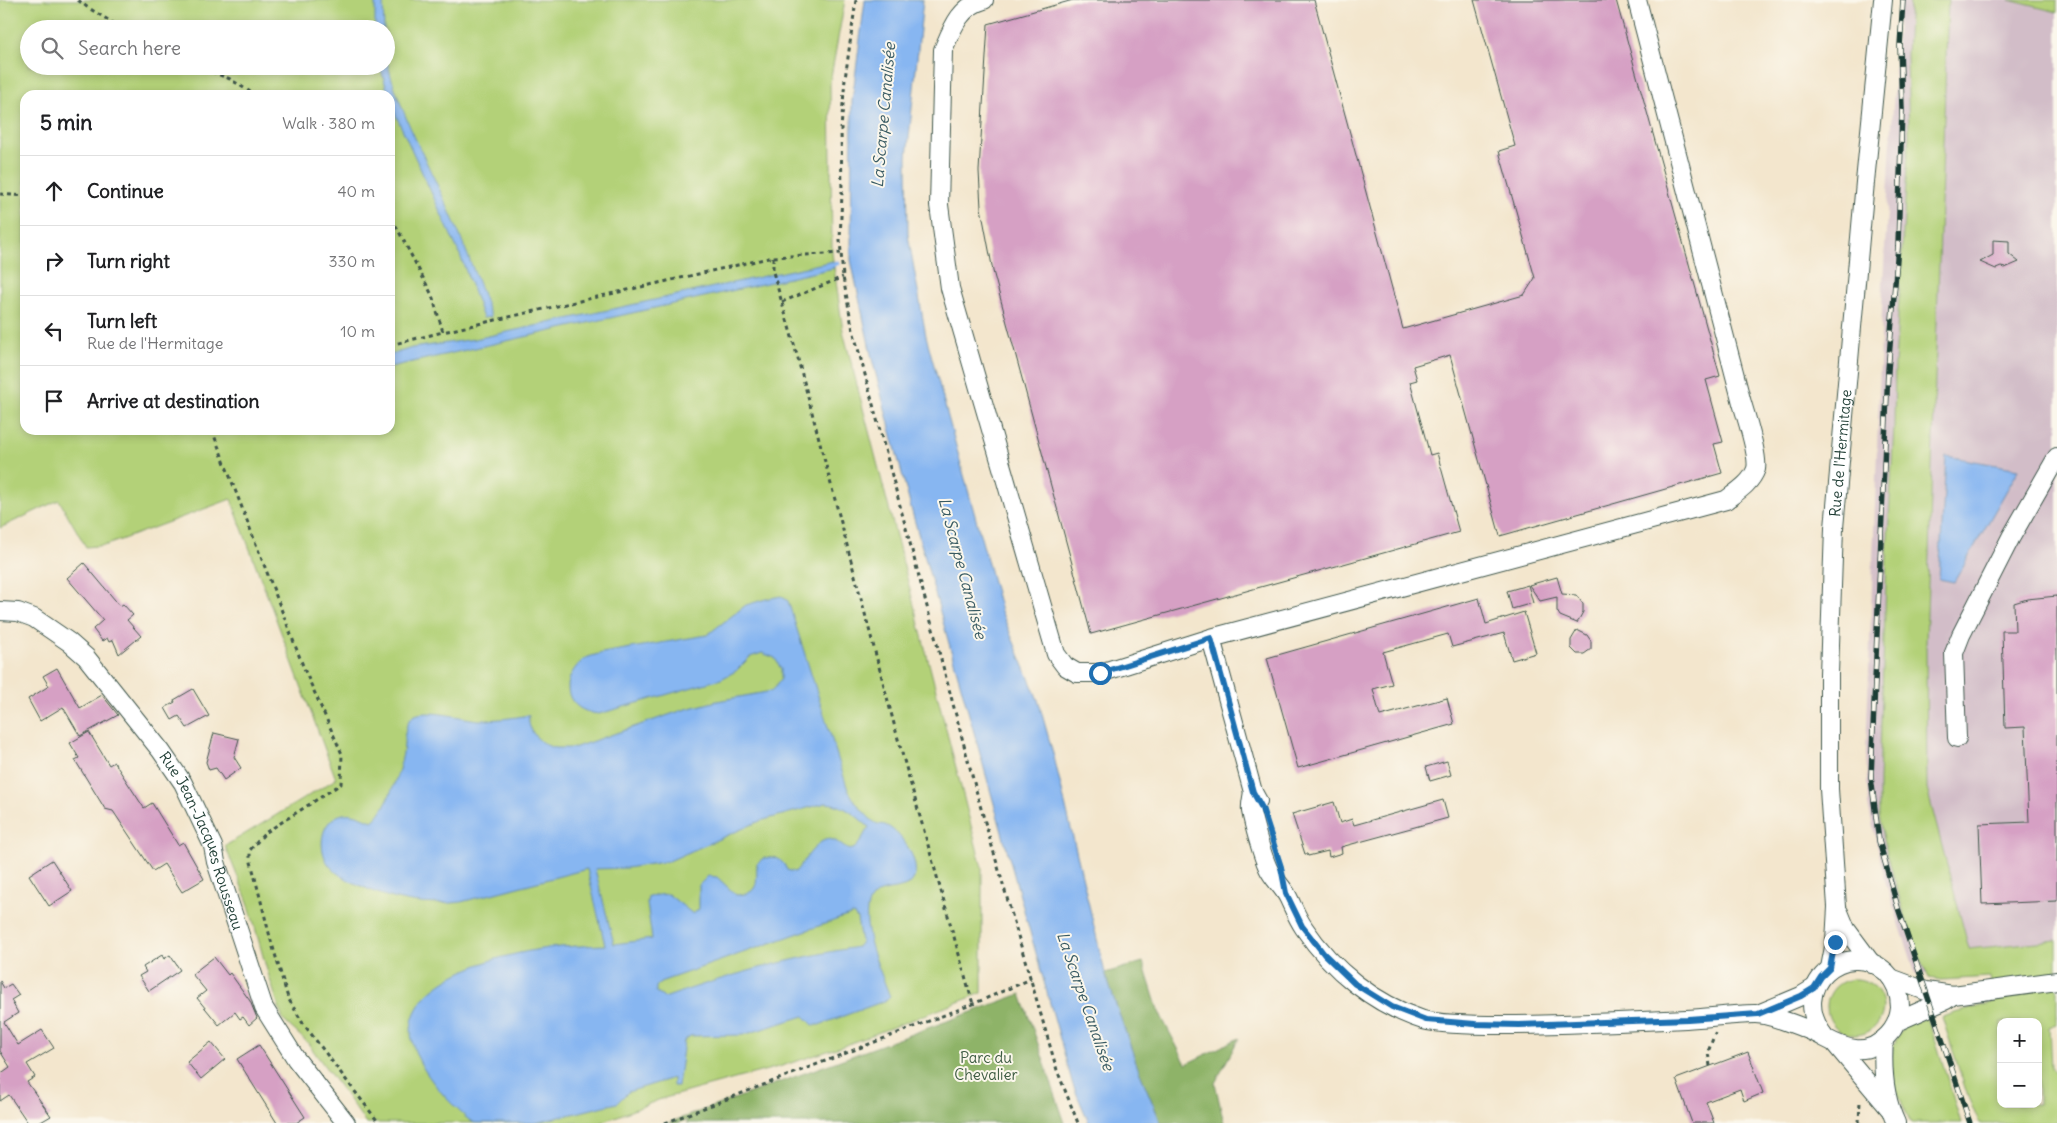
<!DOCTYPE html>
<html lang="en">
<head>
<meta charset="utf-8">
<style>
	body { margin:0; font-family:Delius,sans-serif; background:#f2f2f2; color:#202124 }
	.controls { position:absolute; right:15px; bottom:15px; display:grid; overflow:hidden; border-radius:10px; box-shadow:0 2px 8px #0003 }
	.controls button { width:45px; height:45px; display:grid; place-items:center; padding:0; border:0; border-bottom:1px solid #e0e0e0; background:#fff; color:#202124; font:25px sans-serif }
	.stop { position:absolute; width:15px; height:15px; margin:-11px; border:4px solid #1f6fb2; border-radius:50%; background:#fff }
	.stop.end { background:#1f6fb2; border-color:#fff; box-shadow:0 1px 5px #0008 }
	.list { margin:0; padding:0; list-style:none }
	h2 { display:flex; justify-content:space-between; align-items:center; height:65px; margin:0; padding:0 20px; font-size:21px }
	h2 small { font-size:16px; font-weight:400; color:#757577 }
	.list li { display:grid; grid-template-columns:32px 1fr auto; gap:15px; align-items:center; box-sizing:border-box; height:70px; padding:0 20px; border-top:1px solid #e0e0e0 }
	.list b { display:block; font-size:19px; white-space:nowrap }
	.list p { margin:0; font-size:16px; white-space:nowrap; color:#757577 }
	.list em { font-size:16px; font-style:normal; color:#757577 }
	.icon { flex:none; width:28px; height:28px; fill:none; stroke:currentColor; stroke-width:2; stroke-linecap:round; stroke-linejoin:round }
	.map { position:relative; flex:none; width:2057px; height:1123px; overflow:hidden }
	.search { position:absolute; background:#fff; box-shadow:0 2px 8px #0003; left:20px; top:20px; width:375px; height:55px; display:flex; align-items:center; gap:12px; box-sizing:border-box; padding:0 18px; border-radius:28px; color:#757577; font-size:19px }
	.panel { position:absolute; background:#fff; box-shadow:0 2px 8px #0003; left:20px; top:90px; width:375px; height:345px; border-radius:15px }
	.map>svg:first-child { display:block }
</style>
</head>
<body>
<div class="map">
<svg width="2057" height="1123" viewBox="0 0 2057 1123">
	<rect width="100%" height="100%" fill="#fbf7ec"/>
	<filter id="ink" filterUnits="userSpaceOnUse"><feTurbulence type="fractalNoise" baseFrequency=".02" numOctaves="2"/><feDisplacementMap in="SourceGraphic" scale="10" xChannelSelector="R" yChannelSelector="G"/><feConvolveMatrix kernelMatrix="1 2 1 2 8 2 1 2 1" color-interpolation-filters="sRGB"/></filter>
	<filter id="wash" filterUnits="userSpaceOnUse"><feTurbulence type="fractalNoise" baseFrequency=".0096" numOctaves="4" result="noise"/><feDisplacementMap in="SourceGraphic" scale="20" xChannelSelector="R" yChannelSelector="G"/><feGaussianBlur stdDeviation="1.12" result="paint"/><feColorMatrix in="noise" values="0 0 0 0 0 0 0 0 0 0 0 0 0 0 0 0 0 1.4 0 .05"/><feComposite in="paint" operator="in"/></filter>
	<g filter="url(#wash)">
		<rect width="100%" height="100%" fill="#f3e6cd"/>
		<g fill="#d2bdc8">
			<path d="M1899 0H1910L1907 55 1909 135 1887 555 1879 780V815L1887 853 1902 907 1919 957 1927 974H1916L1886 884 1868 805 1866 754 1883 283Z"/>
			<path d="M1948 0H2009L2057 12V940L1969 949 1927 789 1926 642Z"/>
		</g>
		<g fill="#b3d178" stroke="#698756" fill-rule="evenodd">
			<path d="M0 0H845L830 82 832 253 843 331 982 868V993L843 1046 782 1066 661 1099 600 1123H366L307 1042 283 1020 266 967 248 902 225 846 336 779 231 499 107 545 86 547 59 500 0 528ZM29 29H386V66H29ZM25 95H390V430H25Z"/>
			<path d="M1910 0H1948L1926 642 1927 789 1969 949 2057 940V1025L2049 1027 2051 1068 2057 1077V1123H1979L1968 1097 1942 1017 1994 1002 1990 977 1942 980 1929 978 1919 957 1902 907 1887 853 1879 815V780L1887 555 1894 427 1895 364 1909 135 1907 55ZM2001 1022H2038V1104H2001Z"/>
			<path d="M2009 0H2057V12Z"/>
			<circle cx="1855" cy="1007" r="28"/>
			<path d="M1927 1018 1938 1048 1961 1123H1911C1900 1099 1886 1072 1894 1045 1896 1038 1902 1030 1905 1024Z"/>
		</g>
		<g fill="#8eb368" stroke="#56784e">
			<path d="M1143 962 1158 1010 1186 1064 1239 1038 1215 1083 1224 1123H1161L1139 1071 1105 973Z"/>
			<path d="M1021 994 1065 1123H687V1120L677 1123H668Z"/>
		</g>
		<g fill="#87b6f1" stroke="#537a92" fill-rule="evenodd">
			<path d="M375 0H383L384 29H375Z"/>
			<path d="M865 0H923L907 157 908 235 926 336 1001 611 1038 700 1054 757 1105 973 1139 1071 1161 1123H1089L1073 1085 911 508 872 359 851 260 852 101Z"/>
			<path d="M386 57C397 106 421 150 442 195 461 235 476 276 491 317L483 318 460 255 392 107 380 66H386Z"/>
			<path d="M833 261 834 268 390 367V355L412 348 475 339Z"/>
			<path d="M1946 456 2019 469 1954 582 1939 579Z"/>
			<path d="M781 596 788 601 848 790C855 802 863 813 874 822 878 825 881 824 885 825 895 829 904 841 909 849 915 860 921 879 906 886 893 892 871 886 867 910 864 937 881 972 890 997L887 1000 819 1025H813L804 1016 743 1035 690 1036 684 1041 678 1086H673V1078L628 1092 617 1103 535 1123H475L469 1120C446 1100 404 1057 412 1022 423 973 505 954 548 948 567 946 586 946 605 945L587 869 461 902C423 907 391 901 357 884 346 879 336 874 329 865 317 849 320 819 343 814 353 812 362 817 372 821 386 813 400 770 403 753 405 742 403 726 412 717 423 707 464 719 479 720 496 720 513 718 529 715 526 730 541 746 556 748 561 748 567 748 573 748L683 710 717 701 772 691 781 679V669L775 658 762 653 750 657 736 671 721 679 599 714C565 711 558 681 583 660 588 656 596 655 602 653L707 635 746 605 766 599ZM826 803C845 805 855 815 869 827 864 833 860 846 853 849 843 853 836 832 821 842 811 849 803 863 795 872L787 870C781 855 768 854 757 863 756 883 760 894 736 895L717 877 708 876 699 885V909L693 914 668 894 648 896 647 903 652 939 614 944 595 869 627 868 669 861 760 821ZM853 914 857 919 861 942 857 947C791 958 727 975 664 998L656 992V987L660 982Z"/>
		</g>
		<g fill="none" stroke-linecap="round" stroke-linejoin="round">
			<path stroke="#87b6f1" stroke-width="5" d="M828 266 837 263"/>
		</g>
		<g id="blocks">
			<g fill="#d6a0c4">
				<path d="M1073 0H1314L1403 329 1524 295 1535 278 1499 151 1515 146 1474 0H1616L1720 376 1706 380 1723 442 1714 444 1722 473 1500 536 1450 355 1413 366 1417 380 1410 382 1430 455 1437 453 1459 532 1091 634 993 271 981 208 979 171 988 24Z"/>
				<path d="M1993 240 2009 241V254L2019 262 2005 268 2001 267 1996 269 1980 262 1993 255Z"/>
				<path d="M84 563 120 606 123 604 133 615 127 620 141 636 119 654 113 640 109 642 107 638 102 641 93 629 103 620 67 578Z"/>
				<path d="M1557 577 1562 594 1576 595 1583 604V612L1577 623 1560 616 1557 611V597L1540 601 1529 585Z"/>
				<path d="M1528 585 1533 603 1512 609 1507 591Z"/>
				<path d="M2057 596V901L1982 904 1979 824 2029 822 2025 727 2005 728 2002 631H2015L2014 603 2027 599Z"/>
				<path d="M1479 598 1486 624 1524 612 1536 653 1512 660 1504 633 1452 647 1448 634 1383 652 1392 684 1373 689 1380 716 1447 698 1454 724 1298 768 1267 658Z"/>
				<path d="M1577 630 1587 635 1591 641V649L1584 654H1577L1571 648V640Z"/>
				<path d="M57 668 80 708 102 695 118 715 80 736 63 707 40 721 28 699 49 686 43 676Z"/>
				<path d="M193 689 209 716 187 728 179 716 172 720 165 708 175 702 174 700Z"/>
				<path d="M89 732 109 765 114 762 144 808 152 803 178 845 183 842 204 879 182 892 164 864 153 871 113 811 105 809 75 760 79 758 70 743Z"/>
				<path d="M214 733 239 739 234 757 241 768 224 780 216 768 209 770 206 762Z"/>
				<path d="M1447 761 1451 775 1430 781 1426 767Z"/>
				<path d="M1443 800 1448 818 1341 847 1342 853 1329 857 1328 851 1308 856 1307 854H1305L1292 814 1334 802 1340 823 1352 819 1354 825Z"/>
				<path d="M52 860 72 891 49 906 29 875Z"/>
				<path d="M162 955 164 959 170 955 180 970 149 991 139 976 146 972 143 967Z"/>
				<path d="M214 957 228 975 230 973 250 1001 257 1018 249 1025 243 1017 240 1019 235 1012 219 1025 197 998 206 991 192 974Z"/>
				<path d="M0 981 4 988 11 984 19 995 11 1000 18 1013 4 1022 18 1045 42 1030 54 1048 27 1064 35 1077 27 1082 51 1116 39 1123H28L9 1095 0 1101V1074L10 1067 0 1051Z"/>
				<path d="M211 1042 225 1059 201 1079 187 1062Z"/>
				<path d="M259 1045 305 1117 296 1123H277L237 1059Z"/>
				<path d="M1748 1052 1763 1093 1744 1101 1740 1089 1706 1102 1714 1123H1692L1676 1079Z"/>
			</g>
		</g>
	</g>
	<g filter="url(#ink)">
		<use href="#blocks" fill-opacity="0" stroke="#3f564b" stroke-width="1"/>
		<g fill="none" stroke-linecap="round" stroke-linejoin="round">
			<defs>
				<g id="minor">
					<path d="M984 0C960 6 952 29 943 50L939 205 950 288 1056 654 1065 666 1077 673H1100L1211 638 1726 500C1738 491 1751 483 1756 469 1759 457 1746 416 1742 403L1637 0"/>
					<path id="s1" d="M0 611 18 612 34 618 69 642 86 657 161 751 183 783 213 846 216 862 264 1008 296 1059 346 1123"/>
					<path d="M1211 638 1253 792 1258 801"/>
					<path d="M1957 738 1954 653 1961 635 2011 537 2057 457"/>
					<path d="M1253 792C1252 798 1250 805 1251 811 1254 826 1262 855 1268 868 1273 879 1283 887 1288 897 1293 907 1297 918 1304 928 1332 970 1374 1004 1423 1020 1443 1025 1481 1025 1502 1025 1563 1025 1625 1022 1686 1019 1709 1018 1732 1014 1755 1014 1770 1014 1812 1030 1825 1038 1847 1050 1868 1057 1888 1035 1895 1028 1899 1018 1900 1008 1900 995 1896 982 1886 972 1847 936 1785 987 1825 1037"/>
					<path d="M1839 912 1846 929 1872 964"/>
					<path id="s2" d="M1830 968 1835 942 1837 907 1829 789V674L1834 528 1865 182 1883 0"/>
					<path d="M1891 978 1926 991 1953 995 2057 981"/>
					<path d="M1758 1014 1801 996 1814 988"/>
					<path d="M1896 1022 1946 1000 1953 995"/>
					<path d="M1884 1039C1882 1067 1884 1098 1896 1123"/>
					<path d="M1836 1045 1889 1108"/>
				</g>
			</defs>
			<use href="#minor" stroke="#3f564b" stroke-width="20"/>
			<g stroke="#3f564b" stroke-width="3" stroke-dasharray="4 4" stroke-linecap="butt">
				<path d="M78 0 87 7 123 29"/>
				<path d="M856 0 845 79 841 129 842 193 840 240 843 277 852 326 980 805 1057 1070 1078 1123"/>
				<path d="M197 66 230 79 255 95"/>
				<path d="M0 194 25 196"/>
				<path d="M390 220 396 226 432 295 443 332 773 257 841 253"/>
				<path d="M773 257V272L794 344 898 739 973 1004"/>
				<path d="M782 302 843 277"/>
				<path d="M390 345 443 332"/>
				<path d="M212 430 305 671 342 754 341 784 265 833 250 850V858L270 937 288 998 302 1022 379 1123"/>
				<path d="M1710 1066 1708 1052 1715 1033"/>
				<path d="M665 1123 973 1004 1031 979"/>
				<path d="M1859 1123 1860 1101"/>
			</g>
			<use href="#minor" stroke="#fff" stroke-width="18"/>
			<defs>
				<path id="rail" d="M1903 0 1900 46 1902 109 1898 246 1888 370 1871 777 1879 841 1898 908 1970 1123"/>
			</defs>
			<use href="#rail" stroke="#1f3d34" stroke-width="5.5"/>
			<use href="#rail" stroke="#fbf7ec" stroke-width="4" stroke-dasharray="11" stroke-linecap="butt"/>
		</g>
	</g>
	<g fill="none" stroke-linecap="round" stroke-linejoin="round" filter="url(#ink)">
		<path stroke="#1f6fb2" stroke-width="6" d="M1100 673 1211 638 1253 792 1262 808 1281 867 1286 893 1302 926 1324 954 1355 984 1392 1007 1426 1020 1475 1024 1519 1025 1688 1019 1758 1014 1801 996 1814 988 1821 977 1830 968 1835 942"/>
	</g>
	<g text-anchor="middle" stroke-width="4" stroke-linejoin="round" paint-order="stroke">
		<g font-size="15" fill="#1f3d34" stroke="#fbf7ec">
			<text dy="5" stroke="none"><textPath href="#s2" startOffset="516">Rue de l'Hermitage</textPath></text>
			<text dy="5" stroke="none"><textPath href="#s1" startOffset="320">Rue Jean-Jacques Rousseau</textPath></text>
		</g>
		<g font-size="15" fill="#3d5b42" stroke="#fbf7ec">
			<text x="986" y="1063">Parc du<tspan x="986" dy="17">Chevalier</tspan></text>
		</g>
		<g font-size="16" font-style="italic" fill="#395b63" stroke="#fbf7ec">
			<text transform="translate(883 115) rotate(-85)" y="6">La Scarpe Canalisée</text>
			<text transform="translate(963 568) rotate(75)" y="6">La Scarpe Canalisée</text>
			<text transform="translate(1086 1001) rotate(71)" y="6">La Scarpe Canalisée</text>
		</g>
	</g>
</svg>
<div class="controls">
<button>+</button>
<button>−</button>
</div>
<div class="stop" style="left:1100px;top:673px"></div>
<div class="stop end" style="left:1835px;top:942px"></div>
<div class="search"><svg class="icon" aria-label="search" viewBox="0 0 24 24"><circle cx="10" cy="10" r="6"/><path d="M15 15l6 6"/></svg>Search here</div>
<section class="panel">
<h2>5 min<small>Walk · 380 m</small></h2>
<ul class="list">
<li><svg class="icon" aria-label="ahead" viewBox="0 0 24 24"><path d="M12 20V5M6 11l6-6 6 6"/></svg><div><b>Continue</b></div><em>40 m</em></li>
<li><svg class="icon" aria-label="right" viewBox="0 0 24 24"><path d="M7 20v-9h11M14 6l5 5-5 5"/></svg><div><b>Turn right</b></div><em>330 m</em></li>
<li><svg class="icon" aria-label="left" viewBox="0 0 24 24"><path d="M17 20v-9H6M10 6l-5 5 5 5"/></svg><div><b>Turn left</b><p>Rue de l'Hermitage</p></div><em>10 m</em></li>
<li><svg class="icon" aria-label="arrive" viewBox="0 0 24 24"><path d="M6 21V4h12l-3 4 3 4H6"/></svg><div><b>Arrive at destination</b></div></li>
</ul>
</section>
</div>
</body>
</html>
